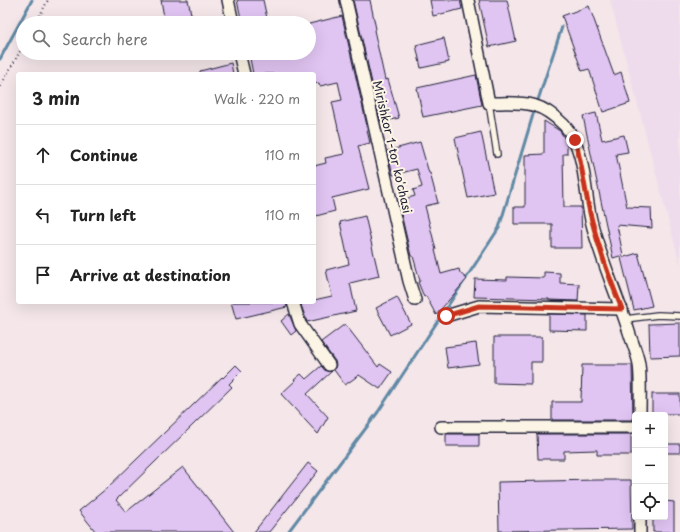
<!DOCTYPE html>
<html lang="en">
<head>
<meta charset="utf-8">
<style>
	body { margin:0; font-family:"Playpen Sans",sans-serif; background:#f2f2f2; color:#222 }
	.controls { position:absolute; right:12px; bottom:12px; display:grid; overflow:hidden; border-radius:4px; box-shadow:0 4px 16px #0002 }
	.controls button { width:36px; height:36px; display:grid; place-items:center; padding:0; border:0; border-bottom:1px solid #e0e0e0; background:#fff; color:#222; font:20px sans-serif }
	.stop { position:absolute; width:12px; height:12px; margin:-9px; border:3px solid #c8321e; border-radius:50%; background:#fff }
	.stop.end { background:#c8321e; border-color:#fff; box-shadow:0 1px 4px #0008 }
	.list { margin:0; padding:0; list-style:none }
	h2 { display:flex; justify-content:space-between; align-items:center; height:52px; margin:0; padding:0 16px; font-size:17px }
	h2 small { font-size:13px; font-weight:400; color:#767676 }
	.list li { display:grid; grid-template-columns:26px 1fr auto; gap:12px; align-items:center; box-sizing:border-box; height:60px; padding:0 16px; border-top:1px solid #e0e0e0 }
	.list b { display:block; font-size:15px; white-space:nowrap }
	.list em { font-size:13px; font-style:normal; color:#767676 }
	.icon { flex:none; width:22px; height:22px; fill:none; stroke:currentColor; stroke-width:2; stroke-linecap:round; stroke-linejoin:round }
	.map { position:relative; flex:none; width:680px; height:532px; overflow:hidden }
	.search { position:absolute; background:#fff; box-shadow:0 4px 16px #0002; left:16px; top:16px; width:300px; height:44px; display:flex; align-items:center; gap:10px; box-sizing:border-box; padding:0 14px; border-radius:22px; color:#767676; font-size:15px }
	.panel { position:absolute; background:#fff; box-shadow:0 4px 16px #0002; left:16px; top:72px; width:300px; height:232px; border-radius:4px }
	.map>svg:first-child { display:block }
</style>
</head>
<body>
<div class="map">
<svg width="680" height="532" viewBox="0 0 680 532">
	<rect width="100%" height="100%" fill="#f4e6e9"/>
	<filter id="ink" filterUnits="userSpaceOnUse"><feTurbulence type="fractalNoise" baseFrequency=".025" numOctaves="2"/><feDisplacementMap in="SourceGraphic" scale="8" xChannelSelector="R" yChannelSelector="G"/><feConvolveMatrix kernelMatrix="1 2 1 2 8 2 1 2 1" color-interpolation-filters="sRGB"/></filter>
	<g filter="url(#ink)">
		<path fill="#eedcec" d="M610 0H680V264Z"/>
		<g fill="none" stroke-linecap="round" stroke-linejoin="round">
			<g stroke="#6189a5" stroke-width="3">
				<path d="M0 59 32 0"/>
				<path d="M537 103 562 27"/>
				<path d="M288 532 378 412 499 228 535 108"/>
			</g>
		</g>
		<g fill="#e0c4f2" stroke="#22223b">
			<path d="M161 0H188L193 23H165Z"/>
			<path d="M237 0H263L268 23H242Z"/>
			<path d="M353 0H370L376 29 374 30 385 80 388 79 399 118 381 122Z"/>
			<path d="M430 0H460L462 9 433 16Z"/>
			<path d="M479 0H507L516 41 489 47Z"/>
			<path d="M589 6 614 75 621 72 630 103 603 112 589 69 582 71 562 16Z"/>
			<path d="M342 16 367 126H366L370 143 358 146 369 189 332 198 335 211 316 216 314 206V166L326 163 325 158 344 154 332 102 342 100 338 82 320 86 319 83 314 84V74H253L249 53H309V24Z"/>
			<path d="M444 38 449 62 421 68 416 45Z"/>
			<path d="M231 63 233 74H200V71Z"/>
			<path d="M476 75 482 105 423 117 417 88Z"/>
			<path d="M596 113 602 140 624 135 628 152 616 154 627 207 651 208 652 228 617 225 623 255 613 258 583 116Z"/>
			<path d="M544 121 560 131 567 142V154H563L564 207H581L582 248H552V224H514V207H525V155L544 154Z"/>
			<path d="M481 132 494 193 468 198 455 138Z"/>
			<path d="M420 142 429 173H430L438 203 425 206 436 250H435L441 274 459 269 460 273 467 279 436 315 426 296 424 297 418 282 420 281 413 256H411L398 201 415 196 413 190 422 187 417 169 393 175 387 151Z"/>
			<path d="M365 216 379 276 350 283 356 311 307 322 301 305 305 302H314V300L332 296 326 270 349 264 340 222Z"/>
			<path d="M638 253 652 306 634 310 621 258Z"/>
			<path d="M544 272 560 273V283L579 284 578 301 549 300V299L474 297 475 279 507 280V277L544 278Z"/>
			<path d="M397 297 411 324 390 335 376 308Z"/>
			<path d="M231 302H286L287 307 236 319Z"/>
			<path d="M289 314 296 331 291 335 281 321Z"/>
			<path d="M549 314 587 315V331L549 330Z"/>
			<path d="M680 323V356L650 357 649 324Z"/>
			<path d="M345 324 378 367 380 364 392 372 380 389 359 375 345 385 334 370 336 365 335 361 321 342Z"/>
			<path d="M494 337H542V362H531V384L494 383Z"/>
			<path d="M476 343 479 364 448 368 445 347Z"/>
			<path d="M236 365 242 371 229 384 232 387 116 500 126 512 183 467 234 532H96L79 511 107 488 222 377 223 378Z"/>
			<path d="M582 365H632L633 420H552V402H581Z"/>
			<path d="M321 366 326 371H332L307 394 328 417 318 434 281 394 295 381 294 380 301 374 306 379Z"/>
			<rect x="652" y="394" width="28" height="20"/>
			<rect x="446" y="434" width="33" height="12"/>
			<path d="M537 434H631V455H597V450L564 451V459H538Z"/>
			<rect x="665" y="444" width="15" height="9"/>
			<path d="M308 463 318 471 269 532H254Z"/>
			<path d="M597 480H631L632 529 499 531 498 482Z"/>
			<path d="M665 501 674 502V532H653V517H665Z"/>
		</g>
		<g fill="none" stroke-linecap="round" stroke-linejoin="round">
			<defs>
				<g id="service">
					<path d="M489 103 497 154"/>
					<path d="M625 319 658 315 680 316"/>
				</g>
				<g id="minor">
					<path d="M228 0 233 23"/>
					<path d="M346 0 409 281 415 300"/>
					<path d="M468 0 489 103C523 103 538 99 564 125 586 148 584 190 591 220 600 258 617 294 629 332 632 342 637 353 639 364 641 380 640 398 640 415"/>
					<path d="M239 53 244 74"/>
					<path d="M293 302 300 324 329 365"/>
					<path d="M446 316 479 306 622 309"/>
					<path d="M441 427H635"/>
					<path d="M640 532V517"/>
				</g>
			</defs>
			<use href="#service" stroke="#22223b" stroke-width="8"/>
			<use href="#minor" stroke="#22223b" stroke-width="14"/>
			<g stroke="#22223b" stroke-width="2" stroke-dasharray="1 3" stroke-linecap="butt">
				<path d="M36 23 48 0"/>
				<path d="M0 87 23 46"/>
			</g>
			<use href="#service" stroke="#fcf5e5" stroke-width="5.5"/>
			<use href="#minor" stroke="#fcf5e5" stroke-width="11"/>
		</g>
	</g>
	<g fill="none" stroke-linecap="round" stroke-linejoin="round" filter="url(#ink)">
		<path stroke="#c8321e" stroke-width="5" d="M446 316 479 306 622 309C610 280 600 252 592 221 585 195 583 167 575 140"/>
	</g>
	<g text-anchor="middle" stroke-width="4" stroke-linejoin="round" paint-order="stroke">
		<g font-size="12" fill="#22223b" stroke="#fcf5e5">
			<text transform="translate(392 147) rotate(77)" y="4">Mirishkor 1-tor ko'chasi</text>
		</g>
	</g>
</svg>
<div class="controls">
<button>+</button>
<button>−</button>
<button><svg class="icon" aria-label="locate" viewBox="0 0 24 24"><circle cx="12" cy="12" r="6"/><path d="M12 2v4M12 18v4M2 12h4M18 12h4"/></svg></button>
</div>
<div class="stop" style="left:446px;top:316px"></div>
<div class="stop end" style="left:575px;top:140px"></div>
<div class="search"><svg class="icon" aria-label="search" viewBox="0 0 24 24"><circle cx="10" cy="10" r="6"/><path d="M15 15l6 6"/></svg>Search here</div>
<section class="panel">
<h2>3 min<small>Walk · 220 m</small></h2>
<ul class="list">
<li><svg class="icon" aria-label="ahead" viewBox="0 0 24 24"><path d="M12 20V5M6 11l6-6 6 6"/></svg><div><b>Continue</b></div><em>110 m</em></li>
<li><svg class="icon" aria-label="left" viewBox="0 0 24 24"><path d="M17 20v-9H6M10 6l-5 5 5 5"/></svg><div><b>Turn left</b></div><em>110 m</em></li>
<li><svg class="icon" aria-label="arrive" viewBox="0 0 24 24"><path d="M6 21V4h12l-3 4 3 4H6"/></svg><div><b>Arrive at destination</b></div></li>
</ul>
</section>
</div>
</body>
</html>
